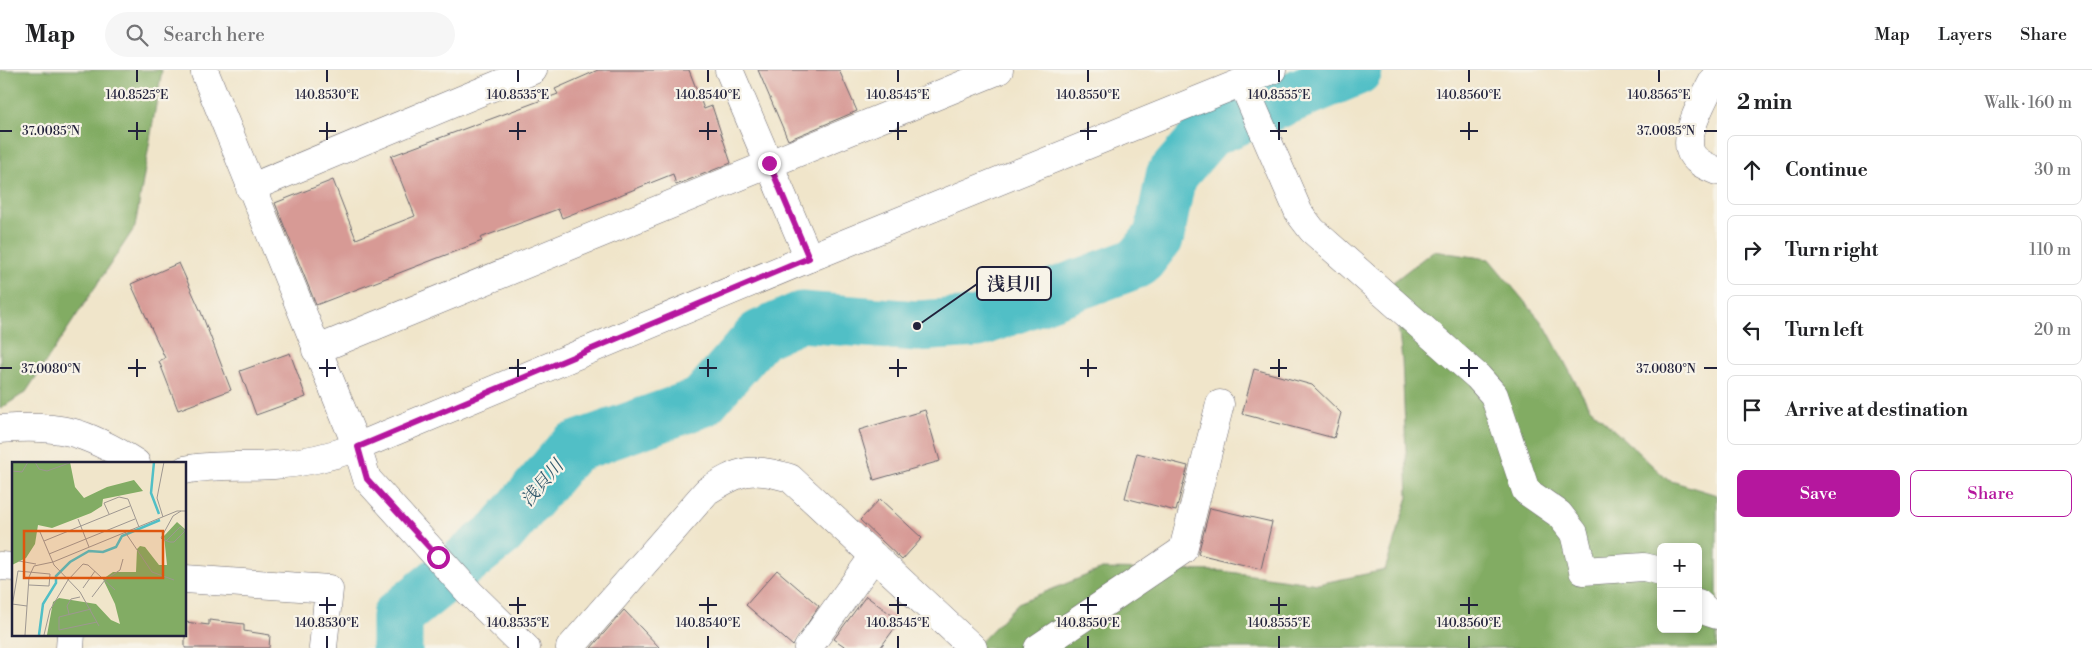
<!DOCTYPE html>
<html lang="en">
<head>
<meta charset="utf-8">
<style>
	body { margin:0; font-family:"Libre Bodoni","Noto Serif JP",serif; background:#f6f6f6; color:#202124 }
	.controls { position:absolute; right:15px; bottom:15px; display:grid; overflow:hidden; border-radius:8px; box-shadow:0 2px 8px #0003 }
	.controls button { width:45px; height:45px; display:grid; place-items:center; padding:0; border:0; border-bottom:1px solid #e0e0e0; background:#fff; color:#202124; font:25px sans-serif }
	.stop { position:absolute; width:15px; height:15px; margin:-11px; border:4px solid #b5179e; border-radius:50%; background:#fff }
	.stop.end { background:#b5179e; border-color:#fff; box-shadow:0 1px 5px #0008 }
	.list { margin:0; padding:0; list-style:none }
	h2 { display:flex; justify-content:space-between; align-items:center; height:65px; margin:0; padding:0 20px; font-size:21px }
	h2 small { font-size:16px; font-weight:400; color:#757577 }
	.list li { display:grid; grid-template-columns:32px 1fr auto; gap:15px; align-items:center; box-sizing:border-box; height:70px; margin:0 10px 10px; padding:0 10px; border:1px solid #e0e0e0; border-radius:8px }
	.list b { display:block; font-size:19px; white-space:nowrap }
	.list em { font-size:16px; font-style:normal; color:#757577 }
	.actions { display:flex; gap:10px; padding:15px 20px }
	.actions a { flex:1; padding:11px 0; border:1px solid #b5179e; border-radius:8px; text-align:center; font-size:18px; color:#b5179e }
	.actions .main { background:#b5179e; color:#fff }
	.icon { flex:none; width:28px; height:28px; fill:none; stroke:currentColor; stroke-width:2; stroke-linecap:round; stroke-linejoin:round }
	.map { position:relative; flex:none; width:1717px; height:578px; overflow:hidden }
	header { display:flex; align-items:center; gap:30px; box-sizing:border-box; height:70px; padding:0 25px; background:#fff; border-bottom:1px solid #e0e0e0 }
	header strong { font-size:24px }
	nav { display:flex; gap:28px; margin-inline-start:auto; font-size:18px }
	.search { width:350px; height:45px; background:#f6f6f6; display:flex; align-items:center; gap:12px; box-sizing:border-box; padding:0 18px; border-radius:28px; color:#757577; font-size:19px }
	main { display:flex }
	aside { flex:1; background:#fff }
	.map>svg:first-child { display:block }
</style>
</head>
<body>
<header>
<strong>Map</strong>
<div class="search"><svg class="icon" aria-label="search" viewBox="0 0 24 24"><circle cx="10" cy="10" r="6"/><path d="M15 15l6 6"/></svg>Search here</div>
<nav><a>Map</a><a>Layers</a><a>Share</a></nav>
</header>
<main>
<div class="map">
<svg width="1717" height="578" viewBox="0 0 1717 578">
	<rect width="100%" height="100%" fill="#f7f3e8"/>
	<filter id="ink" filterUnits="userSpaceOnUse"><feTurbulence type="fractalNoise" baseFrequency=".02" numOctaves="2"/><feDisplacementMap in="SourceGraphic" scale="10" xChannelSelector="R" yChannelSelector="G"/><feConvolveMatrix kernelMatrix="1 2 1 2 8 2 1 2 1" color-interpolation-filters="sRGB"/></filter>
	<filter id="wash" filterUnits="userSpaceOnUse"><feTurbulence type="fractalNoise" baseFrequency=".0096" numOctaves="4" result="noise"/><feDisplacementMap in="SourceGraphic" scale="20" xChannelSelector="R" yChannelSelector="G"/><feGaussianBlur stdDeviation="1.12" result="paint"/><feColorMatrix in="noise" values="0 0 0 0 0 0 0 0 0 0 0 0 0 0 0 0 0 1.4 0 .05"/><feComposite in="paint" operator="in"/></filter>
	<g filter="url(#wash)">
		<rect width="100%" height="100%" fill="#f0e5ca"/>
		<g fill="#82ac64" stroke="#526750" fill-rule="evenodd">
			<path d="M0 0H162L135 157 26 322 0 339Z"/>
			<path d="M1433 181 1489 189 1545 256 1589 337 1668 410 1717 425V578H975L1018 533 1102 499 1222 501 1318 514 1385 500 1408 427 1402 290 1393 212ZM1661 477H1698V559H1661Z"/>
		</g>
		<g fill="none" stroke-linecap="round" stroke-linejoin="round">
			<path stroke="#51bfc6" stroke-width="51" d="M397 578V546L501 462 572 378 702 332 760 265 801 247 917 256 978 252 1139 192 1159 166 1171 106 1209 62 1357 0"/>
		</g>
		<g id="blocks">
			<g fill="#d79a95">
				<path d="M598 0H689L704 39 712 36 731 93 676 115 673 104 562 148 558 139 480 168 482 171 316 235 275 133 333 110 356 169 415 146 391 86 558 24 555 19Z"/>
				<path d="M758 0H839L857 41 788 70Z"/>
				<path d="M179 193 201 242 231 320 178 340 159 291 165 288 131 214Z"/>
				<path d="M290 283 306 327 256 345 240 301Z"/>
				<path d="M1254 299 1312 315 1341 343 1334 368 1242 344Z"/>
				<path d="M925 340 940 391 874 410 859 360Z"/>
				<path d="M1137 383 1188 396 1176 441 1125 428Z"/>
				<path d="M880 429 922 468 902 490 860 450Z"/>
				<path d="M1210 438 1272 452 1261 499 1198 484Z"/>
				<path d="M777 500 819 536 793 576 746 535Z"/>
				<path d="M866 526 900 551 880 578H847L834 569Z"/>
				<path d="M624 540 660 578H591Z"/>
				<path d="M209 550 244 554V561L270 565 269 578H185V552L209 555Z"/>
			</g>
		</g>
	</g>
	<g filter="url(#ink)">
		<use href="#blocks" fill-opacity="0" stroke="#6a666d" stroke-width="1"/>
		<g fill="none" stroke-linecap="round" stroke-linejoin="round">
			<defs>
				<g id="minor">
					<path d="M729 0 809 188"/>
					<path d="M205 3 357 377 367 409 470 523 526 578"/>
					<path d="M1717 3C1708 22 1684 60 1690 80 1693 91 1707 97 1717 101"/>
					<path d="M1242 12 1299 143 1312 160 1478 307 1494 325 1526 421 1559 444 1574 463 1583 501 1644 497 1661 501"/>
					<path d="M250 118 533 0"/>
					<path d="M316 280 999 0"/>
					<path d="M0 359C59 354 85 361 136 393"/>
					<path d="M185 400C214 394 244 397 274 395 304 393 330 387 357 377L809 188 1272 0"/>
					<path d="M0 496 14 497"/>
					<path d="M185 509 329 519 323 578"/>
					<path d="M1698 533 1708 542 1717 545"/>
					<path d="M70 578 71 564"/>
					<path d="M570 578 707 421C740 400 752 396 790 408L973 578"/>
					<path d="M808 578 874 486"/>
					<path d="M1038 578 1183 480 1220 334"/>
				</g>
			</defs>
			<use href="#minor" stroke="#6a666d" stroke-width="29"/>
			<use href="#minor" stroke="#fff" stroke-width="28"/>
		</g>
	</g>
	<g fill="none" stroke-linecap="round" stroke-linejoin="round" filter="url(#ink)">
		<path stroke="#b5179e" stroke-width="6" d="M438 487 367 409 358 377 809 188 769 93"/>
	</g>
	<path fill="none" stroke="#22223b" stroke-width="2" d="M137 0V12M327 0V12M518 0V12M708 0V12M898 0V12M1088 0V12M1279 0V12M1469 0V12M1659 0V12M137 52V70M327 52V70M518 52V70M708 52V70M898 52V70M1088 52V70M1279 52V70M1469 52V70M0 61H12M128 61H146M319 61H336M509 61H526M699 61H717M889 61H907M1080 61H1097M1270 61H1287M1460 61H1478M1704 61H1717M137 289V307M327 289V307M518 289V307M708 289V307M898 289V307M1088 289V307M1279 289V307M1469 289V307M0 298H12M128 298H146M319 298H336M509 298H526M699 298H717M889 298H907M1080 298H1097M1270 298H1287M1460 298H1478M1704 298H1717M327 527V544M518 527V544M708 527V544M898 527V544M1088 527V544M1279 527V544M1469 527V544M319 535H336M509 535H526M699 535H717M889 535H907M1080 535H1097M1270 535H1287M1460 535H1478M327 566V578M518 566V578M708 566V578M898 566V578M1088 566V578M1279 566V578M1469 566V578"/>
	<g text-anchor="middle" stroke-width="4.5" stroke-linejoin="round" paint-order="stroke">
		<g font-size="18" font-style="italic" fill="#32596c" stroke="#f7f3e8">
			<text transform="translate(542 413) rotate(-50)" y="6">浅貝川</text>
		</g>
	</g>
	<g transform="translate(12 392)">
		<rect width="174" height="174" fill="#f0e5ca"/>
		<path d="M0 0H58L63 25 72 36 95 25 122 18 131 29 91 37 90 44 79 51 40 66 26 63 23 82 14 96 0 103ZM165 60 174 68V173H35L41 140 47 136 84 142 99 158 108 162 103 142 91 117 101 110H124L125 87 128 84 133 85 147 103H155L152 74Z" fill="#82ac64"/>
		<path fill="none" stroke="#51bfc6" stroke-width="2.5" d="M142 0 139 31 147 52M27 173 31 142 44 121V114L58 100 77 89 91 90 104 85 110 74 148 58"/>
		<path fill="none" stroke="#9e9791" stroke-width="1" d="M23 0 27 7 35 9 60 0M0 9 10 10 16 0M97 52 92 41 107 35 116 37 127 65M151 55 145 36 152 0M66 57 77 85M28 70 42 103 68 130 87 164M113 70 140 110 162 118M32 79 118 44M154 79 168 65 173 69 162 80H158L150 77 149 76 161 54 169 49M37 92 123 57M7 99 24 102M71 126 83 109M80 135 93 118 108 108 111 97M0 142 15 144M0 145 6 109 38 112 37 124 17 123M79 147 47 155V168L85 160M57 152 55 144 59 137 68 135M13 173 17 115 22 104 41 100 165 49H174M32 173 38 148 56 118 71 102 76 103 103 128"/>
		<path fill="#de560e" fill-opacity="0.15" stroke="#de560e" stroke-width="2.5" d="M12 69H151V116H12Z"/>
		<rect width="174" height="174" fill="none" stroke="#22223b" stroke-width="2.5"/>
	</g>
	<g font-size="12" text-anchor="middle" fill="#22223b" stroke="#f7f3e8" stroke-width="4.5" stroke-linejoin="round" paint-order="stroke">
		<text x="137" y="29">140.8525°E</text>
		<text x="327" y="29">140.8530°E</text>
		<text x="518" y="29">140.8535°E</text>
		<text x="708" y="29">140.8540°E</text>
		<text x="898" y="29">140.8545°E</text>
		<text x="1088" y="29">140.8550°E</text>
		<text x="1279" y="29">140.8555°E</text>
		<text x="1469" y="29">140.8560°E</text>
		<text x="1659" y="29">140.8565°E</text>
		<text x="51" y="65">37.0085°N</text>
		<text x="1666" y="65">37.0085°N</text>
		<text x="51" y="303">37.0080°N</text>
		<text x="1666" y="303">37.0080°N</text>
		<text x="327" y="557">140.8530°E</text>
		<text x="518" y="557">140.8535°E</text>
		<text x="708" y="557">140.8540°E</text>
		<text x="898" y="557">140.8545°E</text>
		<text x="1088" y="557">140.8550°E</text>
		<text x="1279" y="557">140.8555°E</text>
		<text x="1469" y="557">140.8560°E</text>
	</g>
	<path fill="none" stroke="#22223b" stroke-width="2" d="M917 256L977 214"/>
	<circle fill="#22223b" stroke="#f7f3e8" stroke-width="2" cx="917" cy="256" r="5"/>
	<rect fill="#f7f3e8" stroke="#22223b" stroke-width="2" x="977" y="197" width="74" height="33" rx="5"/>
	<g font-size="18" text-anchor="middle" font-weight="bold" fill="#22223b">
		<text x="1014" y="220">浅貝川</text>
	</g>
</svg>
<div class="controls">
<button>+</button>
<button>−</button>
</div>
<div class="stop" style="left:438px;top:487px"></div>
<div class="stop end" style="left:769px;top:93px"></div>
</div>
<aside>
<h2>2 min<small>Walk · 160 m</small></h2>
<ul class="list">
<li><svg class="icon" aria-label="ahead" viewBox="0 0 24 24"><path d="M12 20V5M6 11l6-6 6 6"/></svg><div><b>Continue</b></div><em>30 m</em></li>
<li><svg class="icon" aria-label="right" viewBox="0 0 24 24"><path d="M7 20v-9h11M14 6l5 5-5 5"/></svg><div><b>Turn right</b></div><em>110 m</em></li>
<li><svg class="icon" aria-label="left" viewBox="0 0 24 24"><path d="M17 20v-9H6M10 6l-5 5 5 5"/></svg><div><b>Turn left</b></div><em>20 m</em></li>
<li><svg class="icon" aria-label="arrive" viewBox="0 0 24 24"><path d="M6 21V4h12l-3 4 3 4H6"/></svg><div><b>Arrive at destination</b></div></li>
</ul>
<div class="actions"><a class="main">Save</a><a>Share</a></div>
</aside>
</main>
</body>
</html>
